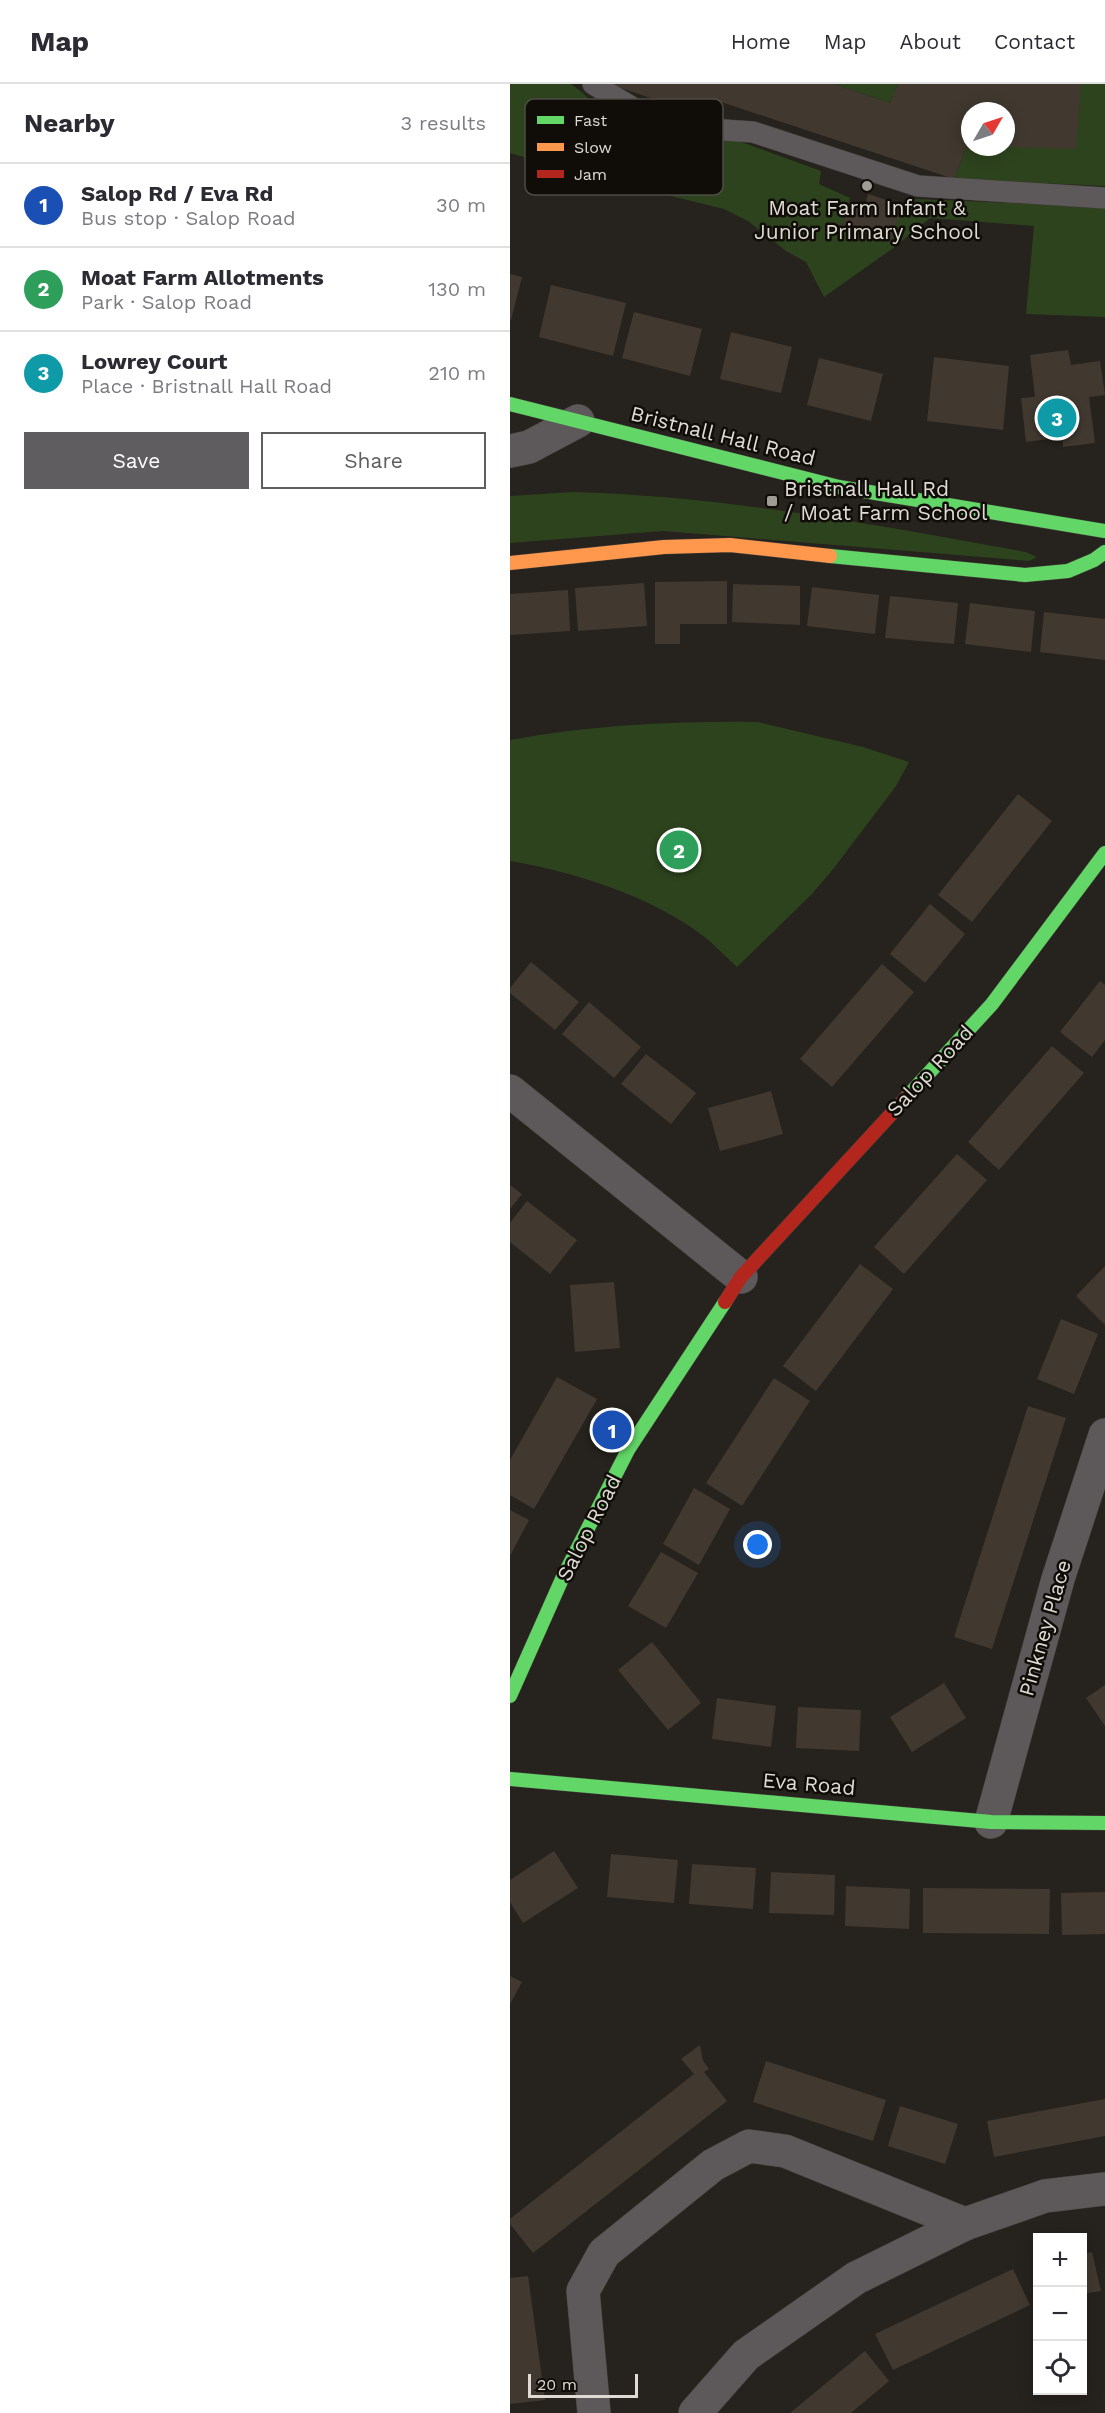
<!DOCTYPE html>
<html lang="en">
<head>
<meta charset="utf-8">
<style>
	body { margin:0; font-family:"Work Sans",sans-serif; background:#f7f7f7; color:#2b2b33 }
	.controls { position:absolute; right:18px; bottom:18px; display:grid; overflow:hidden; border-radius:0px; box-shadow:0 3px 15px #0003 }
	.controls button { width:54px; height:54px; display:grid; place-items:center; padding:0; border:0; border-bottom:2px solid #e1e1e2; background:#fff; color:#2b2b33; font:30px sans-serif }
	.compass { position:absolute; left:451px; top:18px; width:54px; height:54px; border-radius:50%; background:#fff; box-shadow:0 3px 15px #0003; rotate:51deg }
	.scale { position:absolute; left:18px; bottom:15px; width:110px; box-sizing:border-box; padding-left:6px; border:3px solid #dfdbd4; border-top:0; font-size:16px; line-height:21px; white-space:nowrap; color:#dfdbd4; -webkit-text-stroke:4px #100d09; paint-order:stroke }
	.you { position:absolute; left:248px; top:1461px; width:21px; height:21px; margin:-15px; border:4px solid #fff; border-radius:50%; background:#1a73e8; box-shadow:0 0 0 9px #1a73e833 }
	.badge { display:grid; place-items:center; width:39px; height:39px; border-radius:50%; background:#5f5d5f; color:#fff; font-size:20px; font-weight:700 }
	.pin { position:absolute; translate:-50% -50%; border:3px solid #fff; box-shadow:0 2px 6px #0006 }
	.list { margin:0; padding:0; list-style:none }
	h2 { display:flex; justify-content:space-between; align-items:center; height:78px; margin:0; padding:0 24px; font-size:26px }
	h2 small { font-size:20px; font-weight:400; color:#7c7c81 }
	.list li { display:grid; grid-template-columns:39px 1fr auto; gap:18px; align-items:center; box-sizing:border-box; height:84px; padding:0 24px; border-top:2px solid #e1e1e2 }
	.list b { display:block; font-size:22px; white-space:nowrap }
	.list p { margin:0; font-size:20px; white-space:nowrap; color:#7c7c81 }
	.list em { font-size:20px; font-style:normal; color:#7c7c81 }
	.actions { display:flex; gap:12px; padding:18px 24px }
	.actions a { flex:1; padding:14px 0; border:2px solid #5f5d5f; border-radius:0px; text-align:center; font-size:21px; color:#5f5d5f }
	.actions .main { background:#5f5d5f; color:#fff }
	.icon { flex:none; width:33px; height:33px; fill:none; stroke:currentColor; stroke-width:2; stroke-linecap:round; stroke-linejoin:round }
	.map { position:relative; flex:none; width:595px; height:2329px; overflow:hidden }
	header { display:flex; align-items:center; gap:36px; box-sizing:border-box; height:84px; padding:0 30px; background:#fff; border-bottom:2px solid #e1e1e2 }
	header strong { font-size:28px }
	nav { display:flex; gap:33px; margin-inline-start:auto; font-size:21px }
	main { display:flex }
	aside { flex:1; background:#fff }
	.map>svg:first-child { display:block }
</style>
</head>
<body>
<header>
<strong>Map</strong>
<nav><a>Home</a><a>Map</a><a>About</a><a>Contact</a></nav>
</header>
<main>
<aside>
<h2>Nearby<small>3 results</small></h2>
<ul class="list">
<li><span class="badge" style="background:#1a4fb4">1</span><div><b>Salop Rd / Eva Rd</b><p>Bus stop · Salop Road</p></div><em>30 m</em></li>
<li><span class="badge" style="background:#2e9e5b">2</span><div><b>Moat Farm Allotments</b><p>Park · Salop Road</p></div><em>130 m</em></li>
<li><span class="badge" style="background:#0f9aa8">3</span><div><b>Lowrey Court</b><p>Place · Bristnall Hall Road</p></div><em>210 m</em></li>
</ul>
<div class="actions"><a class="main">Save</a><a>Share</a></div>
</aside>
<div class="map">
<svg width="595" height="2329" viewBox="0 0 595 2329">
	<rect width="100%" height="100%" fill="#26221d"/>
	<g fill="#2d431d">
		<path d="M0 0H61L73 9 108 46 141 64 160 68 223 55 311 87 309 100 340 114 332 143 380 158 392 121 406 115 595 123V233L516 230 524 142 420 134 382 165 314 213 296 178 276 167 238 137 214 125 100 97 0 69Z"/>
		<path d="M324 0H388L380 19Z"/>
		<path d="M571 0H595V102L444 95 457 62 496 63Z"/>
		<path d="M63 408C216 412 366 441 516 468L527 473 519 477 153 447 0 459V412Z"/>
		<path d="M248 638 353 663 399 678 386 702 324 784 303 809 227 883C217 874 207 863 197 855 145 813 65 788 0 777V656C82 641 164 637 248 638Z"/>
	</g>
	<g fill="#41392f">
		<path d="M99 0H324L380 19 388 0H571L566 65 496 63V27H460V62H457L444 95 211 18 203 35Z"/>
		<path d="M358 110 392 121 381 159 332 143 339 117 355 122Z"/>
		<path d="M0 190 12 193 1 236H0Z"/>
		<path d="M41 201 116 219 103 272 29 253Z"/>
		<path d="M124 228 192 245 180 292 112 274Z"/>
		<path d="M221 248 282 263 271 309 210 295Z"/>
		<path d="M558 266 561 281 590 277 595 311 579 313 585 359 553 363V353L516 358 511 314 525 313 520 271Z"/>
		<path d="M424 273 499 282 493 346 417 337Z"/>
		<path d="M309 274 373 290 361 337 297 321Z"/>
		<path d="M217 497V540H170V560H145V498Z"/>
		<path d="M134 499 137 542 68 547 65 504Z"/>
		<path d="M223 500 290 502V541L222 538Z"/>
		<path d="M302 503 369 511 365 550 297 542Z"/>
		<path d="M58 506 60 547 0 551V510Z"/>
		<path d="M380 512 448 519 444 560 375 554Z"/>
		<path d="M460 519 525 527 521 568 455 560Z"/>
		<path d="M534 528 595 535V576L530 568Z"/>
		<path d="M508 710 542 737 462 838 428 811Z"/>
		<path d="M420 820 455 850 415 899 380 870Z"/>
		<path d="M21 878 69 918 45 946 0 909V904Z"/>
		<path d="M372 880 404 908 322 1003 290 975Z"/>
		<path d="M590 897 595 901V956L582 973 550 948Z"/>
		<path d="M79 918 131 963 104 994 52 950Z"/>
		<path d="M542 962 574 989 489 1086 458 1058Z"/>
		<path d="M136 970 186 1009 161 1040 111 1000Z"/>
		<path d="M261 1007 273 1050 210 1067 198 1024Z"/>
		<path d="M447 1070 477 1096 394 1190 364 1163Z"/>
		<path d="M0 1101 12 1110 0 1125Z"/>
		<path d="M17 1117 67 1156 40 1190 0 1158V1139Z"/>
		<path d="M350 1180 383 1205 306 1307 273 1282Z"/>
		<path d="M595 1182V1241L566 1212Z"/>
		<path d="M104 1198 110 1264 65 1268 60 1201Z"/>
		<path d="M551 1235 588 1250 564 1310 527 1295Z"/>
		<path d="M47 1293 87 1315 24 1425 0 1411V1376Z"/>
		<path d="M264 1294 300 1317 232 1422 196 1399Z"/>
		<path d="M518 1322 556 1334 482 1565 444 1553Z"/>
		<path d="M184 1404 220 1425 189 1481 153 1460Z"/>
		<path d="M0 1426 19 1436 0 1472Z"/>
		<path d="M151 1468 188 1489 156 1544 118 1522Z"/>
		<path d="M142 1558 191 1619 158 1646 108 1586Z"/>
		<path d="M434 1599 456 1634 402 1668 380 1633Z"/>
		<path d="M595 1601V1642L576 1614Z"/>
		<path d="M207 1614 266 1622 261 1663 202 1655Z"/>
		<path d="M288 1623 351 1626 349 1667 286 1664Z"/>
		<path d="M44 1767 68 1804 13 1839 0 1818V1796Z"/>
		<path d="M101 1770 168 1776 164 1819 97 1813Z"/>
		<path d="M182 1780 246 1784 243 1825 179 1820Z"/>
		<path d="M261 1788 325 1791 324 1831 259 1829Z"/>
		<path d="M336 1802 400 1805 399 1845 335 1842Z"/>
		<path d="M413 1804 540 1805 539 1850 413 1849Z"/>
		<path d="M595 1808V1850L552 1851 551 1809Z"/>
		<path d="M0 1892 12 1898 0 1920Z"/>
		<path d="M190 1961 193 1977 199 1985 194 1988 217 2017 23 2169 0 2140V2135L184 1990 171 1975Z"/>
		<path d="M256 1977 376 2016 363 2057 243 2018Z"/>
		<path d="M595 2015V2052L484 2073 477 2037Z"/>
		<path d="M390 2022 448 2040 435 2080 378 2062Z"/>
		<path d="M582 2168 591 2207 572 2210V2170Z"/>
		<path d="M503 2185 520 2221 383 2286 365 2250Z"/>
		<path d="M18 2192 35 2316 0 2320V2194Z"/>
		<path d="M355 2267 379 2297 341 2329H280Z"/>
	</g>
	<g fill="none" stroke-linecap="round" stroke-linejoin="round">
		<defs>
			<path id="lane" d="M83 0 142 35 184 44 243 48 408 102 595 114"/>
			<g id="street">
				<path d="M0 367 19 363 68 337"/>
				<path d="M0 1007 231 1193"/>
				<path d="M481 1738 548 1495 595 1351"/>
				<path d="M84 2329 73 2207 94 2169 203 2081 239 2062 275 2067 455 2140"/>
				<path d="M185 2329 236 2271 346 2194 455 2140 535 2112 595 2105"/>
			</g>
			<g id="fast">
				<path d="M0 320 329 403 595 447"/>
				<path d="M320 472 515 491 558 487 584 476 595 468"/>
				<path d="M396 1014 482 920 595 769"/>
				<path d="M0 1612 52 1495 118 1366 215 1218"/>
				<path d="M0 1695 481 1738 595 1739"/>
			</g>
			<path id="slow" d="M0 479 154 463 220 461 320 472"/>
			<path id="jam" d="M215 1218 231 1193 396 1014"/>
		</defs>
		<use href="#lane" stroke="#43403b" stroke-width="22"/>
		<use href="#street" stroke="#43403b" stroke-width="34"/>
		<use href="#fast" stroke="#43403b" stroke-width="15"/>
		<use href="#slow" stroke="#43403b" stroke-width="15"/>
		<use href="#jam" stroke="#43403b" stroke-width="15"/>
		<use href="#lane" stroke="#5d585a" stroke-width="21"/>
		<use href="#street" stroke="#5d585a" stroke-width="33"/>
		<use href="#fast" stroke="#63d668" stroke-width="14"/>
		<use href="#slow" stroke="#ff974d" stroke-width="14"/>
		<use href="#jam" stroke="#b3261e" stroke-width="14"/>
	</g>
	<g fill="#9e9a94" stroke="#100d09" stroke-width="2">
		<circle cx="357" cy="102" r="6"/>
		<rect x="256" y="411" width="12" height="12" rx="3"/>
	</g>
	<g text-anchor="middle" stroke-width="5" stroke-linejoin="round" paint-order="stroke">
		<g font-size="21" fill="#dfdbd4" stroke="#100d09">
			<text x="357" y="131">Moat Farm Infant &amp;<tspan x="357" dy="24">Junior Primary School</tspan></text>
			<text x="274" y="412" text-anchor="start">Bristnall Hall Rd<tspan x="274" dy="24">/ Moat Farm School</tspan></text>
		</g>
		<g font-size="21" fill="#dfdbd4" stroke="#100d09">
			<text transform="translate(213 352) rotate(14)" y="7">Bristnall Hall Road</text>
			<text transform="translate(420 987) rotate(-47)" y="7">Salop Road</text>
			<text transform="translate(79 1444) rotate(-63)" y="7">Salop Road</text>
			<text transform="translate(535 1544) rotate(-74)" y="7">Pinkney Place</text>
			<text transform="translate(299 1700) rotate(5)" y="7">Eva Road</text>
		</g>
	</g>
	<rect x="15" y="15" width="198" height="96" rx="9" fill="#100d09" stroke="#4e4b46" stroke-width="1.5"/>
	<rect x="27" y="32" width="27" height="8" fill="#63d668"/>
	<rect x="27" y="59" width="27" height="8" fill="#ff974d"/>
	<rect x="27" y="86" width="27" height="8" fill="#b3261e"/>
	<g font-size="16" fill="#dfdbd4">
		<text x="64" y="42">Fast</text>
		<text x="64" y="69">Slow</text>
		<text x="64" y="96">Jam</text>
	</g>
</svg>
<div class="controls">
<button>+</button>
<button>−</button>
<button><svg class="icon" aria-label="locate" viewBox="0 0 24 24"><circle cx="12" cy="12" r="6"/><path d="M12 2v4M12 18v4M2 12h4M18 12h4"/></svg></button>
</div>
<svg class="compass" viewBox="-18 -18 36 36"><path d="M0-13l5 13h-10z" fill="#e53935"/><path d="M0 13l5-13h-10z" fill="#7c7c81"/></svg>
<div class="scale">20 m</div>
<div class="you"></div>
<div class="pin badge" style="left:102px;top:1346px;background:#1a4fb4">1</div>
<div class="pin badge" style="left:169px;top:766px;background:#2e9e5b">2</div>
<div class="pin badge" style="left:547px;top:334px;background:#0f9aa8">3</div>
</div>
</main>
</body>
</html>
